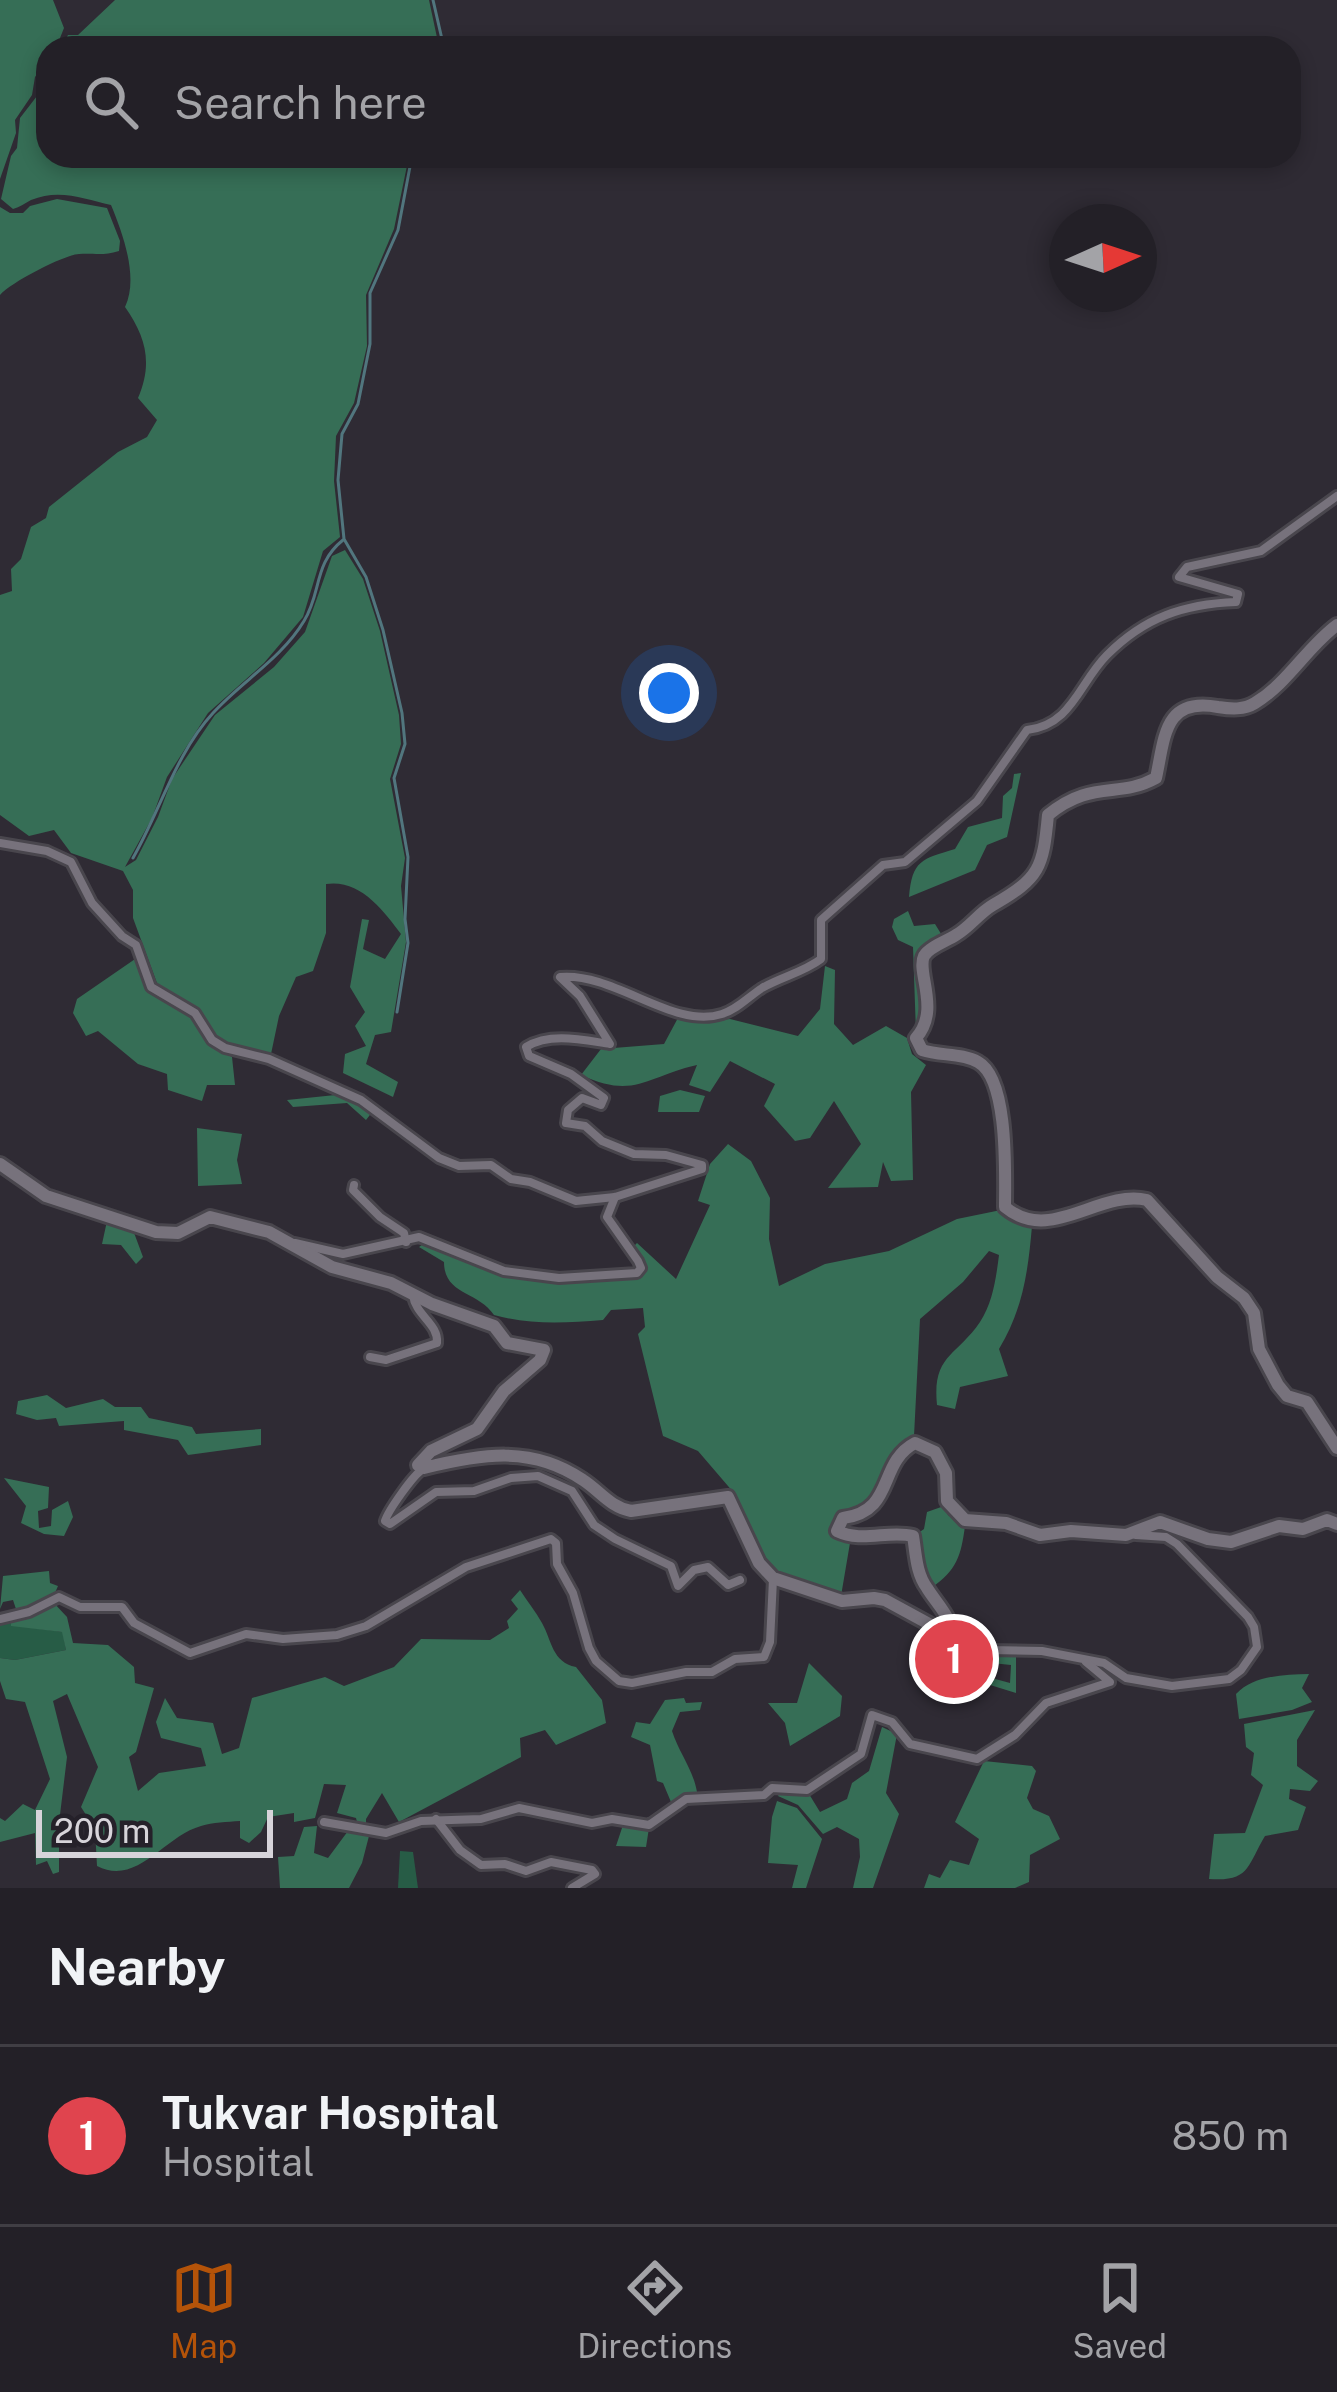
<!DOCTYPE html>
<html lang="en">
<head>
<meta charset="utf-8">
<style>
	body { margin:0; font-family:"Public Sans",sans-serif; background:#2b282f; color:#f1f3f6 }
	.compass { position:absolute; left:1049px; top:204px; width:108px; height:108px; border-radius:50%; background:#232027; box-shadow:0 6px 18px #0003; rotate:87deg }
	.scale { position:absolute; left:36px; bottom:30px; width:237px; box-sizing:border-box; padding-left:12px; border:6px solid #d7d4da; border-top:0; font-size:33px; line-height:42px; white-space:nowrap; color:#d7d4da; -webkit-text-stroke:9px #25212a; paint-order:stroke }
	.you { position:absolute; left:669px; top:693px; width:42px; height:42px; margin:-30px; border:9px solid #fff; border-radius:50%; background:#1a73e8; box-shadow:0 0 0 18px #1a73e833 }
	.badge { display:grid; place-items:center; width:78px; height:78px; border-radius:50%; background:#b45309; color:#fff; font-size:39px; font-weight:700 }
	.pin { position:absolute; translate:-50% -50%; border:6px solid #fff; box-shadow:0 3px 12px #0006 }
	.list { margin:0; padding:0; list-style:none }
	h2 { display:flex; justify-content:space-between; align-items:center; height:156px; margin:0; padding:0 48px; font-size:51px }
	h2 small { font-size:39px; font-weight:400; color:#a3a3a7 }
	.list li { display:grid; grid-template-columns:78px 1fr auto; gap:36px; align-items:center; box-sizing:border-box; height:180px; padding:0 48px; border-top:3px solid #403e44 }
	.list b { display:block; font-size:45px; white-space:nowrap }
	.list p { margin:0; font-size:39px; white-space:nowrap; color:#a3a3a7 }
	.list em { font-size:39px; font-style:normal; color:#a3a3a7 }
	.icon { flex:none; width:66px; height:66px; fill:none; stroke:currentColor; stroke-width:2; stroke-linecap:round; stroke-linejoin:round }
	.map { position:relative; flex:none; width:1337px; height:1888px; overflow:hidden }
	.search { position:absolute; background:#232027; box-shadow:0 6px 18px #0003; left:36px; right:36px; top:36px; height:132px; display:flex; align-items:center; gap:30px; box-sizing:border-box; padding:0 42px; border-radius:36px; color:#a3a3a7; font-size:45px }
	.sheet { height:336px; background:#232027 }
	nav { display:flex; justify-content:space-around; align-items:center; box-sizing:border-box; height:168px; border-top:3px solid #403e44; background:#232027; font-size:33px; color:#a3a3a7 }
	nav a { display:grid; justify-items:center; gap:6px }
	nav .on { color:#b45309 }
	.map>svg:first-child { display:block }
</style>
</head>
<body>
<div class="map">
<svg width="1337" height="1888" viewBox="0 0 1337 1888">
	<rect width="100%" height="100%" fill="#2f2b34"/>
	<g fill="#275c46">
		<path d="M11 1620V1625L63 1632 66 1650 15 1660 0 1658V1621Z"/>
		<path d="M400 1851 413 1852 418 1888H398Z"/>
	</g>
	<g fill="#366e56">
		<path d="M0 0H53L64 28 56 48H48V58L35 77 32 95 15 120 16 133 0 179Z"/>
		<path d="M115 0H429L439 47 61 48 68 35H78Z"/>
		<path d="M48 64V156H409L394 229 366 295 367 346 354 403 336 436 334 481 340 537 323 551 303 617 264 663 208 713 167 777 152 818 125 867 136 860 158 817 172 779 215 715 274 667 305 632 332 556 345 550 363 579 380 631 399 715 401 744 390 779 405 858 401 886 406 942 391 1032 375 1035 366 1064 398 1082 393 1097 343 1073 345 1054 366 1046 355 1026 365 1012 350 987 362 919 369 920 363 949 385 959 401 934C383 910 360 879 326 884V933L313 971 296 977 279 1016 271 1054 239 1049 217 1038 190 1004 158 986 133 918V890L123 871 71 853 54 830 29 836 0 815V595L12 591 11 569 21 559 31 527 46 518 49 507 118 452 147 437 157 420 138 398C153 363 146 337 125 307 139 278 123 234 111 205 85 199 59 188 31 200 25 203 20 207 13 209L1 199 11 156 17 148 20 118 37 96 40 75Z"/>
		<path d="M57 199 107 208 120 241 119 251C103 256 95 253 79 254 63 255 10 283 0 295V207L10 213H23L30 206Z"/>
		<path d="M1021 773 1007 837 987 845 975 870 909 897C912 860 922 859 955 849L968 827 1002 818 1003 796 1012 788 1014 774Z"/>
		<path d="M908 911 914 926 935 924 943 937 924 950 926 1002 916 1033 913 947 898 940 892 927 894 919Z"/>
		<path d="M138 957 149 988 191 1014 209 1042 232 1057 235 1085H207L202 1101 168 1090 167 1074 138 1064 98 1031 86 1036 73 1013 77 999Z"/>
		<path d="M825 966 835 970 834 1024 853 1045 886 1026 907 1038 912 1054 926 1065 911 1092 913 1180 891 1181 883 1162 878 1187 828 1188 861 1144 834 1101 810 1138 795 1141 764 1106 775 1084 730 1061 710 1092 689 1085 697 1065C647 1076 635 1100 581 1075L601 1049 664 1044 679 1016 705 1021 730 1019 798 1036 820 1009Z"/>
		<path d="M680 1090 705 1096 699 1112H658L660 1096Z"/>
		<path d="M345 1094 373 1111 366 1120 347 1103 293 1107 287 1100Z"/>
		<path d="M197 1128 242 1134 237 1160 242 1184 198 1186Z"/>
		<path d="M728 1144 751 1161 770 1198 769 1239 779 1286 825 1264 889 1251 957 1219 1001 1210 1012 1221 1032 1226C1028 1272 1023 1309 999 1349L1008 1376 960 1387 955 1409 937 1405C932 1355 956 1357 980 1322 993 1302 996 1278 999 1255L989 1251 963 1282 920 1319 914 1436 904 1445 874 1500 836 1528 839 1538 850 1543 841 1596 774 1571 743 1520 734 1493 698 1451 663 1436 638 1334 645 1327 643 1308 611 1310 603 1320C565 1323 530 1325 494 1315 478 1291 444 1295 444 1262L419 1247 426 1242C449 1254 481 1268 506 1275 532 1282 628 1289 645 1269L632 1248 637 1243 676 1279 710 1205 698 1201 710 1164Z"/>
		<path d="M107 1221 133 1230 143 1257 136 1264 121 1245 102 1244Z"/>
		<path d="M47 1395 66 1408 103 1399 115 1407H141L149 1418 192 1427 196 1434 261 1429V1445L188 1455 178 1440 124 1430V1421L59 1426 56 1418 37 1420 16 1414 18 1401Z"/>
		<path d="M4 1478 49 1487 48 1508 38 1511 39 1528 51 1526 52 1510 68 1501 73 1517 64 1536 44 1534 21 1523 26 1506Z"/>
		<path d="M944 1506 948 1515 965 1526C961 1556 957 1570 931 1588L921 1567 914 1536 924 1529 927 1512Z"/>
		<path d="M49 1571 50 1583 58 1586 54 1595 17 1612 13 1600 3 1602 0 1609 3 1576Z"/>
		<path d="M520 1590C527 1601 536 1612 542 1623 552 1641 552 1662 576 1667L602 1700 606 1723 556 1745 545 1730 520 1738 521 1757 399 1822 382 1793 366 1819V1826H358L356 1818 337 1813 346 1785 324 1784 315 1818 294 1822V1813L268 1817 261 1832 249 1843 240 1838V1821C227 1822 213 1822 201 1826 164 1836 137 1887 97 1866L95 1829 81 1807 98 1767 67 1694 53 1701 67 1757 59 1823V1872L53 1874 47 1861 36 1865 35 1833 0 1842V1818L5 1821 23 1804 35 1810 50 1779 25 1702 6 1699 0 1681V1658L15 1660 66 1650 62 1632 11 1626V1620L52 1601 67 1617 73 1643 108 1645 134 1667 135 1683 154 1688 136 1752 129 1757 138 1791 159 1773 206 1766 201 1748 161 1738 156 1722 165 1698 177 1718 213 1723 222 1754 239 1748 252 1698 325 1677 344 1686 394 1667 421 1639 490 1640 509 1628 507 1621 518 1609 511 1600Z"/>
		<path d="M982 1654H1016V1693L961 1676 966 1671 1010 1683 1011 1665 982 1662Z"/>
		<path d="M809 1663 842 1696 840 1716 790 1746 785 1723 768 1703H797Z"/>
		<path d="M1309 1674 1302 1688 1312 1702 1292 1710 1239 1719 1236 1694C1254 1675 1283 1675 1309 1674Z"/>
		<path d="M684 1698 686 1703 702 1702 700 1710 680 1712 672 1731C679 1753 693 1769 697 1792L671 1802 663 1783 657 1781 650 1745 631 1737 636 1722 650 1724 665 1700Z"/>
		<path d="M1315 1710 1297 1740V1766L1318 1781 1310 1791 1290 1789 1289 1799 1306 1807 1298 1830 1265 1836C1247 1866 1250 1882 1209 1879L1214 1834 1245 1833 1263 1785 1251 1775 1254 1753 1246 1747 1244 1724Z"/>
		<path d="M882 1727 897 1734 886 1793 899 1814 873 1888H853L860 1857 859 1839 837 1827 823 1834 798 1805 778 1796 781 1790 809 1794 820 1812 847 1799 852 1783 869 1771Z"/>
		<path d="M984 1761 1032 1766 1036 1771 1027 1798 1033 1809 1049 1816 1060 1839 1030 1855 1029 1882 1015 1888H924L929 1874 940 1878 950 1860 969 1865 979 1839 955 1822Z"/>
		<path d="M777 1801 797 1808 822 1839 806 1888H792L798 1865 768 1863 772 1817Z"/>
		<path d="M624 1822 649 1828 646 1847 616 1846Z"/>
		<path d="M317 1826 314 1853 328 1858 348 1831 369 1836 362 1863 349 1888H280L278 1857 294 1856 304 1827Z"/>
	</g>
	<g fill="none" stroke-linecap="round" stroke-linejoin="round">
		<g stroke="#51767e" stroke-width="3">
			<path d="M433 0 444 48"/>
			<path d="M133 858C160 811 176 753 213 713 242 681 281 659 304 621 322 592 313 564 343 540"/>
			<path d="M397 1012 408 943 405 919 408 857 394 778 405 744 402 713 383 630 366 577 344 539 338 480 342 434 358 404 370 344V293L398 230 412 156"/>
		</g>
		<defs>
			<g id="street">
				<path d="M0 843 47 851 71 862 92 903 122 936 136 945 151 987 195 1013 212 1040 225 1048 269 1059 361 1100 439 1158 459 1166 491 1165 511 1179 530 1182 576 1201 615 1197 702 1169V1165L666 1155 634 1154 602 1141 585 1126 566 1123 568 1110 582 1098 601 1105 604 1098 571 1074 529 1056 526 1047C550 1032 583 1040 610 1044L580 996 560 977C615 972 673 1030 722 1014 738 1009 748 997 762 988 781 977 804 972 821 959V920L883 865 905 862 977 801 1027 730C1072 725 1079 683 1107 655 1145 617 1184 604 1236 602L1238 594 1179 577 1187 567 1261 551 1337 496"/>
				<path d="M354 1185 353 1190 380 1217 404 1233 406 1242"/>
				<path d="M295 1243 343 1254 419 1237 504 1271 559 1278 637 1273 641 1268 638 1261 607 1217 615 1197"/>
				<path d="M370 1357 386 1360 437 1343C439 1324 415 1315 413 1295"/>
				<path d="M423 1469C413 1475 388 1511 385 1521L390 1524 436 1492 474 1491 511 1478 538 1476 572 1491 594 1525 615 1539 671 1566 678 1586 694 1570 708 1567 728 1585 740 1580"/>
				<path d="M0 1619 29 1612 59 1597 80 1607H122L134 1623 190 1653 246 1634 283 1639 337 1635 366 1626 466 1567 551 1539 556 1543 557 1564 573 1593 589 1648 596 1661 619 1681 632 1683 686 1672H712L735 1659 764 1657 770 1642 773 1579"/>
				<path d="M948 1628 973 1646 987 1650 1042 1651 1104 1663 1126 1678 1172 1686 1229 1679 1241 1670 1257 1647 1254 1627 1248 1617 1177 1544 1166 1537 1136 1535"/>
				<path d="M436 1819 460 1850 481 1865 505 1864 526 1871 551 1862 592 1870 595 1874 572 1888"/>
				<path d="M324 1822 386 1833 421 1821 481 1819 519 1808 592 1823 612 1819 649 1825 686 1799 764 1795 772 1788 807 1790 861 1754 872 1715 892 1722 910 1744 977 1759 1015 1735 1046 1703 1110 1682 1086 1662"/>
			</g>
			<g id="secondary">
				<path d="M1337 625C1307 647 1288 683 1255 703 1244 710 1231 709 1218 707 1164 697 1165 736 1156 778 1118 799 1092 779 1048 815 1043 868 1040 878 993 905 979 913 970 927 956 935 947 941 929 947 924 956 916 972 941 1010 916 1038L922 1050C940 1056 962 1053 978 1062 1009 1079 1005 1175 1005 1207 1050 1245 1099 1189 1147 1200L1217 1277 1244 1298 1254 1313 1259 1349 1278 1385 1287 1396 1307 1402 1337 1448"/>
				<path d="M0 1164 46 1196 156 1232 178 1233 210 1217 269 1232 332 1267 391 1283 432 1304 494 1326 507 1343 544 1350 540 1360 504 1391 477 1429 431 1451 418 1465 424 1468C481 1454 532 1445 583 1480 600 1491 610 1507 631 1511L728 1497 759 1563 773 1578 842 1601 874 1598 885 1600 942 1631 950 1623C943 1608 935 1601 927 1588 916 1573 916 1554 913 1536 888 1530 862 1543 837 1531L843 1518C896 1511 877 1463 915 1443L935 1452 946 1473 947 1501 965 1520 1006 1523 1040 1535 1071 1531 1126 1535 1160 1522 1208 1539 1231 1542 1279 1526 1303 1529 1327 1520 1337 1524"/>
			</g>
		</defs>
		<use href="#street" stroke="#49464d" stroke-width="14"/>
		<use href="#secondary" stroke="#49464d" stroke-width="18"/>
		<use href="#street" stroke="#77727c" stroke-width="8"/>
		<use href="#secondary" stroke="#77727c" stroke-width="12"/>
	</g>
</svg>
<svg class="compass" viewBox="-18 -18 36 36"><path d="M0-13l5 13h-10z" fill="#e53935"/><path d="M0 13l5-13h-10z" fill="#a3a3a7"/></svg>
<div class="scale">200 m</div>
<div class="you"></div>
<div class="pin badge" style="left:954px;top:1659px;background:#e0444e">1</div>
<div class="search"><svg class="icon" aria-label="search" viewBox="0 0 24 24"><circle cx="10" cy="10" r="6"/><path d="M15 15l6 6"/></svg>Search here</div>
</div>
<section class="sheet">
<h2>Nearby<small></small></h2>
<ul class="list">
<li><span class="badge" style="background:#e0444e">1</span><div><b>Tukvar Hospital</b><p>Hospital</p></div><em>850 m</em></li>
</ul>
</section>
<nav>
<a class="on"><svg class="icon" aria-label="map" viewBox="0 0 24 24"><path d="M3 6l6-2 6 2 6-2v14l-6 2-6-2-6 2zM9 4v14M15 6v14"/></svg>Map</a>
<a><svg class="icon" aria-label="directions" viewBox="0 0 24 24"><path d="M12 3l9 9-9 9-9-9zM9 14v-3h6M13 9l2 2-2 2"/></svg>Directions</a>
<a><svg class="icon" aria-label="saved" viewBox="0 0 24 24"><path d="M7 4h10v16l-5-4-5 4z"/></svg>Saved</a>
</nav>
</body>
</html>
